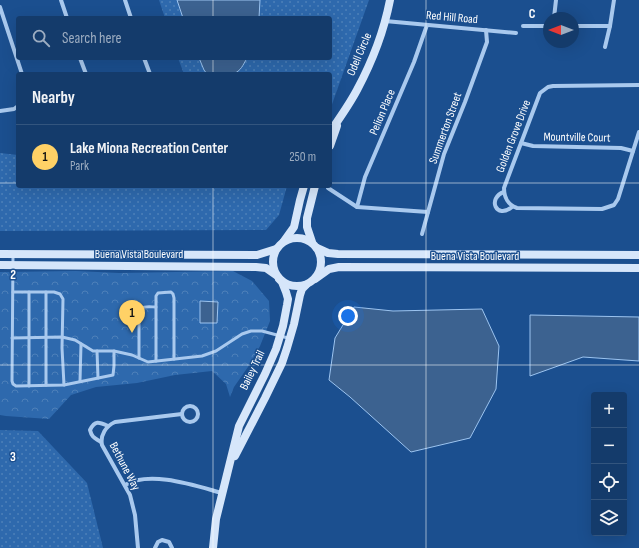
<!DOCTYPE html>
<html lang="en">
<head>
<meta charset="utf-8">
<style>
	body { margin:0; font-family:"Sofia Sans Condensed",sans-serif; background:#1d4271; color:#f1f3f6 }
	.controls { position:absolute; right:12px; bottom:12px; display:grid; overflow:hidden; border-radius:4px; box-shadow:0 4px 16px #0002 }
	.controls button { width:36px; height:36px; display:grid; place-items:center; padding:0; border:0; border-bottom:1px solid #33557e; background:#143b6b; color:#f1f3f6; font:20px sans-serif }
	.compass { position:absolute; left:543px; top:12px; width:36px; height:36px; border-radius:50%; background:#143b6b; box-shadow:0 4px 16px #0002; rotate:270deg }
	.you { position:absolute; left:348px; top:316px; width:14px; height:14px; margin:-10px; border:3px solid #fff; border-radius:50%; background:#1a73e8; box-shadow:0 0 0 6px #1a73e833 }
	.badge { display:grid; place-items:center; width:26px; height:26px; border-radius:50%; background:#ffd166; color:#111; font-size:13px; font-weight:700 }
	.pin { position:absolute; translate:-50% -33px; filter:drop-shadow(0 1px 2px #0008) }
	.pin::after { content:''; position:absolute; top:21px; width:14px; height:12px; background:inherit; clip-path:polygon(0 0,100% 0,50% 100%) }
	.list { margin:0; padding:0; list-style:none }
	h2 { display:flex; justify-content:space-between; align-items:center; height:52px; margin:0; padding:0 16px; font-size:17px }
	h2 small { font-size:13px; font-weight:400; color:#9dadc1 }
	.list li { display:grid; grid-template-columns:26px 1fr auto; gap:12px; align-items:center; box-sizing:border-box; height:64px; padding:0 16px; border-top:1px solid #33557e }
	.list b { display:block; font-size:15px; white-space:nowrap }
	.list p { margin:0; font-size:13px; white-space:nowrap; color:#9dadc1 }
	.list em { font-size:13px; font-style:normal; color:#9dadc1 }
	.icon { flex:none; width:22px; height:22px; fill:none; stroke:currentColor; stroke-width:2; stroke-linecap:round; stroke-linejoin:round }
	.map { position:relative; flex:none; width:639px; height:548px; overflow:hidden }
	.search { position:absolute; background:#143b6b; box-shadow:0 4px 16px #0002; left:16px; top:16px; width:316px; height:44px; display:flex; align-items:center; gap:10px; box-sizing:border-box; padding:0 14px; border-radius:4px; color:#9dadc1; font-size:15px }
	.panel { position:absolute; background:#143b6b; box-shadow:0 4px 16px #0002; left:16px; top:72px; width:316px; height:116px; border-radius:4px }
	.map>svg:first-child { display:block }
</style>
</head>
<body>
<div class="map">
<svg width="639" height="548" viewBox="0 0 639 548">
	<defs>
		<pattern id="grass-dots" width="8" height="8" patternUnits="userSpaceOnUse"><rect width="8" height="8" fill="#2e69ad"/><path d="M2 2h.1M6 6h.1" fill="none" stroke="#4d80b9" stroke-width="1.8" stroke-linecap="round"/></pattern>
		<pattern id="park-crowns" width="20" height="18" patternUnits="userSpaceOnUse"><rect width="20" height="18" fill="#2e69ad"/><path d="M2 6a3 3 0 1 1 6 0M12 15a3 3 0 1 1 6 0" fill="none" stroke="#4d80b9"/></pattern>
	</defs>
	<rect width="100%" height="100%" fill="#1b4f8f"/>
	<g fill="url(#grass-dots)">
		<path d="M159 0H369L330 110V74H184L178 58H330V18H165Z"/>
		<path d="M0 153 18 155V186H287L279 215 266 230 0 231Z"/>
		<path d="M0 430 38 431 87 483 103 548H0Z"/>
	</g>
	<path fill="url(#park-crowns)" d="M76 271 119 273 233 271 252 281 269 301 270 321 260 346 250 364 234 387 230 397 226 384 212 371 175 375 137 383 96 387 71 395 49 419 6 416 0 415V272Z"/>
	<g fill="#3c6290" stroke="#9cc4f0">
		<path d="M177 0H260L259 18H183Z"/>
		<path d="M199 58H247C243 65 241 71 233 74H207L204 70Z"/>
		<path d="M200 301 218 302 217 323H200Z"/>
		<path d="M354 307 393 311 482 309 499 346 496 389 470 438 411 452 350 397 329 380 335 338Z"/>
		<path d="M530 315 639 317V361L583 357 530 376Z"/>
	</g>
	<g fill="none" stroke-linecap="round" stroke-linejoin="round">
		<g stroke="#a9c9ee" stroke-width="3">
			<path d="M13 256 12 381 13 384 16 386 64 385 113 375 114 366V351"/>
			<path d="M13 292H54L60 294 63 299 62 348 64 385"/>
			<path d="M29 292V386"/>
			<path d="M12 338 62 337 75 340 93 351H114L132 355 148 362 202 356 216 351 242 334 251 331H262L288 338"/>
			<path d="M97 351 98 378"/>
			<path d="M139 358V312C141 305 150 307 156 307"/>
			<path d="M156 361V296L158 293 171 292 173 294 174 298V359"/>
			<path d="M80 381 81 344"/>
			<path d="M46 385V292"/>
		</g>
		<g stroke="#a9c9ee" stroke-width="4">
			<path d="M61 0 67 18"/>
			<path d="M125 0 131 18"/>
			<path d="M0 7 22 74"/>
			<path d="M554 18 556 0"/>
			<path d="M385 21 516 33"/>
			<path d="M523 26H549"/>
			<path d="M573 26H610"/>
			<path d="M605 47 610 26 614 0"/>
			<path d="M80 58 86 74"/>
			<path d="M144 58 150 74"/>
			<path d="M639 85 553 86 548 87 540 93 504 188C504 197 508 205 517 208L602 209 614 205 618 199 639 132"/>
			<path d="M0 111 14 109 18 106"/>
			<path d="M521 143 533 146 621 148 633 151"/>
			<path d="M328 188 357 207 428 212"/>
			<path d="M504 192C487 198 496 220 512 207"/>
			<path d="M357 207 365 177 414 62 427 25"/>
			<path d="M422 234 444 154 465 102 487 42 486 30"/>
			<circle cx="190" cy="414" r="8"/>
			<path d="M101 442C95 438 92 438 90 430 95 420 99 422 108 426"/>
			<path d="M125 485C150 470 196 486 222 493"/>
			<path d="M138 548 135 515 130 495 102 445C100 435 106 426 115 422L182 414"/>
			<path d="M155 548 158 542 162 540 169 542 172 548"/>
		</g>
		<g stroke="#d6e6fa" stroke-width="8">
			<path d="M330 132C339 119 349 105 357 90 372 62 384 31 390 0"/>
			<path d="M330 146 337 126"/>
			<circle cx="297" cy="262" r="24"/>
			<path d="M284 241 294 227 300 200 304 186"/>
			<path d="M312 242 307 227V218L315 186"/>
			<path d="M317 248 328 253 338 254 639 255"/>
			<path d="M0 254 257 255 276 249"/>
			<path d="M0 265 256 267 266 268 276 275"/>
			<path d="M315 279 329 269 339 267 639 268"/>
			<path d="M235 456 265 398 282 363 287 348 294 324 300 295 302 289 306 285"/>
			<path d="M213 548 216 519 239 426 265 374 276 349 283 326 287 305 288 299 286 292 282 282 279 279"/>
		</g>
	</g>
	<path fill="none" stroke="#fff" stroke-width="1" stroke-opacity="0.55" d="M213 0V18M426 0V548M213 58V74M0 183H18M330 183H639M213 186V548M0 365H639"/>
	<g text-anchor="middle" stroke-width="3" stroke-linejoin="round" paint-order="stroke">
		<g font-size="12" fill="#fff" stroke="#1b4f8f">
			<text transform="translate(452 17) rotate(5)" y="4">Red Hill Road</text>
			<text transform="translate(359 54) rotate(-67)" y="4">Odell Circle</text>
			<text transform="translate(382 112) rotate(-67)" y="4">Pelion Place</text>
			<text transform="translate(445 128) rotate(-70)" y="4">Summerton Street</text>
			<text transform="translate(513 136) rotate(-69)" y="4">Golden Grove Drive</text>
			<text transform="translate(577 137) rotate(1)" y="4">Mountville Court</text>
			<text x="139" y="258">Buena Vista Boulevard</text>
			<text x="475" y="260">Buena Vista Boulevard</text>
			<text transform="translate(252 370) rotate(-64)" y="4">Bailey Trail</text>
			<text transform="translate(125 466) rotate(62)" y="4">Bethune Way</text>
		</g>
	</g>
	<g font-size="13" text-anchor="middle" font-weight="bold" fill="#fff" stroke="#1b4f8f" stroke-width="3" stroke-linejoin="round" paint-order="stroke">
		<text x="532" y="18">C</text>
		<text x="13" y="279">2</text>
		<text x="13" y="461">3</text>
	</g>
</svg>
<div class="controls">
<button>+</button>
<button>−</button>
<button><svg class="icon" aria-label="locate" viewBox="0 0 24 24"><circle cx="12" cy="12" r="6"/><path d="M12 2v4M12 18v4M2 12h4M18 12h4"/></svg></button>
<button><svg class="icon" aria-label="layers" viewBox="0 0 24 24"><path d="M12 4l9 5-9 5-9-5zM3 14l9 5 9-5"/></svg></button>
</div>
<svg class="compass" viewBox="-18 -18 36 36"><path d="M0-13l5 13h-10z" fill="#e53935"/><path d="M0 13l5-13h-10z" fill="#9dadc1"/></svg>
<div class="you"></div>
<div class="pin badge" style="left:132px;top:333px">1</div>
<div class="search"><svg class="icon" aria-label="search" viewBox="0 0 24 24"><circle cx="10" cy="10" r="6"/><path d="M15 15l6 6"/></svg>Search here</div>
<section class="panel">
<h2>Nearby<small></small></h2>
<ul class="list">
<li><span class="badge">1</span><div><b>Lake Miona Recreation Center</b><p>Park</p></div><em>250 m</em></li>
</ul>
</section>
</div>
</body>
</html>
